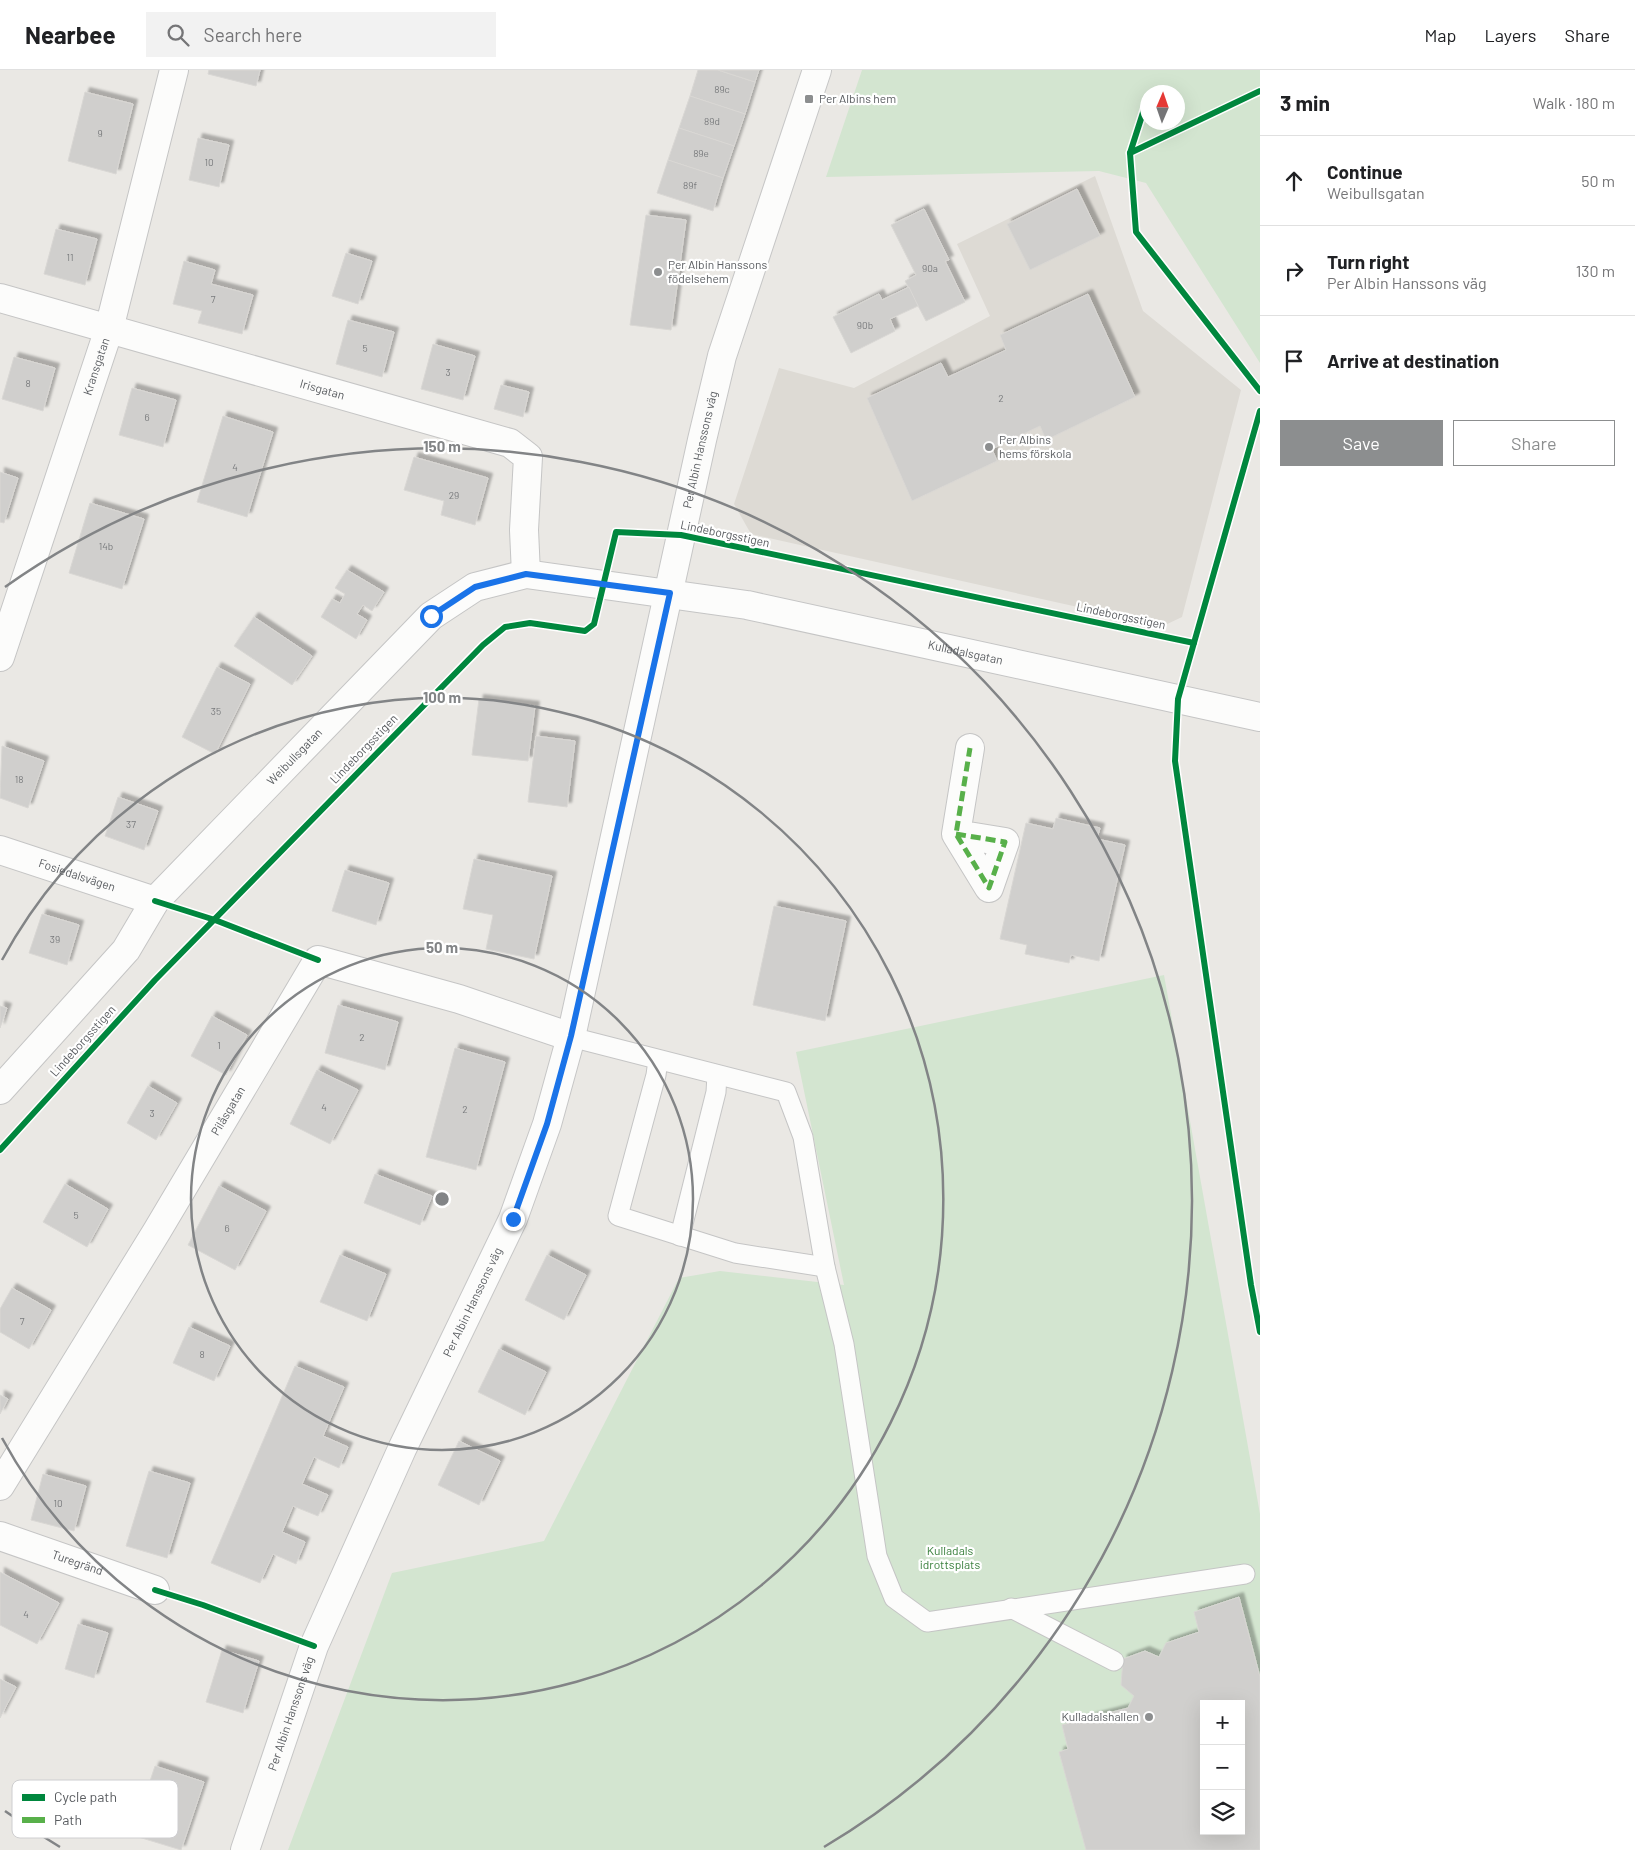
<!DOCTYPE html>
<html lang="en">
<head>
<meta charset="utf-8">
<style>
	body { margin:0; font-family:Barlow,sans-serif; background:#f2f2f2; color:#202124 }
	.controls { position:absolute; right:15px; bottom:15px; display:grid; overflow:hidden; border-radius:0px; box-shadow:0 5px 20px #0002 }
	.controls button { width:45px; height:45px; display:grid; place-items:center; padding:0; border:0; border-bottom:1px solid #e0e0e0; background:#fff; color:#202124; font:25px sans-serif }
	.compass { position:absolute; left:1140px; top:15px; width:45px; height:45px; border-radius:50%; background:#fff; box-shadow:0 5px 20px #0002; rotate:2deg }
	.stop { position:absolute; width:15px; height:15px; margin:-11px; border:4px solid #1a73e8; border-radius:50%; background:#fff }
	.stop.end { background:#1a73e8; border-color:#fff; box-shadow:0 1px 5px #0008 }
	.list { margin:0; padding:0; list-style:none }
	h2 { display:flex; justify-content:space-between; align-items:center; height:65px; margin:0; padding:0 20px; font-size:21px }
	h2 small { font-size:16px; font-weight:400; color:#757577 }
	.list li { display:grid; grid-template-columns:32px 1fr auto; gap:15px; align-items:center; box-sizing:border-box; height:90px; padding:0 20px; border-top:1px solid #e0e0e0 }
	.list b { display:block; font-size:19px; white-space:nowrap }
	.list p { margin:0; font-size:16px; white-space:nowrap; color:#757577 }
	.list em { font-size:16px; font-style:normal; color:#757577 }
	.actions { display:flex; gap:10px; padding:15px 20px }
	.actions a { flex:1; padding:11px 0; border:1px solid #8c8e8f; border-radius:0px; text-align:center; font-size:18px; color:#8c8e8f }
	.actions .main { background:#8c8e8f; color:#fff }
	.icon { flex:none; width:28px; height:28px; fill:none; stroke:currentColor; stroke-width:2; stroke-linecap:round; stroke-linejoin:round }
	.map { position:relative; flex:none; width:1260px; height:1780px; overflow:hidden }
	header { display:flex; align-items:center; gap:30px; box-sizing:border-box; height:70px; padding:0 25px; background:#fff; border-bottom:1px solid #e0e0e0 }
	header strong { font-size:24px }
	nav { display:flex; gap:28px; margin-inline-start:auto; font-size:18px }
	.search { width:350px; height:45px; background:#f2f2f2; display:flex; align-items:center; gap:12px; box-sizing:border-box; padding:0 18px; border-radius:0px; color:#757577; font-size:19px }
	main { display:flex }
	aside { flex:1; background:#fff }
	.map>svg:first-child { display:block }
</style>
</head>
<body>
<header>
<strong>Nearbee</strong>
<div class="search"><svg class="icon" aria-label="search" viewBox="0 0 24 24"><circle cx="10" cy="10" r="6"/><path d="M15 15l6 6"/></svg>Search here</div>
<nav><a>Map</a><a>Layers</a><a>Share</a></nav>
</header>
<main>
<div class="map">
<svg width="1260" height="1780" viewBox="0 0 1260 1780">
	<defs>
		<filter id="shadow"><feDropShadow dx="4.5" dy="-4.5" stdDeviation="1" flood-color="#0004"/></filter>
	</defs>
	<rect width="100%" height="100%" fill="#eae8e4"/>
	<path fill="#dddad4" d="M1095 106 1143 241 1241 320 1182 547 1163 556 751 464 734 434 779 298 854 318 990 246 957 174Z"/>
	<g fill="#d3e5d0" fill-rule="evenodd">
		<path d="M862 0H1260V293L1146 113 1099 101 826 107ZM1178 22V52H1148V22Z"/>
		<path d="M1164 905 1260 1444V1780H288L392 1503 544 1471 679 1208 720 1201 844 1215 796 982ZM1204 1634H1241V1761H1204Z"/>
	</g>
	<g fill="#d0cfcd" stroke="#d9d7d4" fill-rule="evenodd" filter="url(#shadow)">
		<path d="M209 0H260L256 16 208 4Z"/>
		<path d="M698 0H718L755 12 745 44 690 26Z"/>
		<path d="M718 0H759L755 12Z"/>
		<path d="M85 22 133 34 116 104 68 91Z"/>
		<path d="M690 26 745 44 734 76 679 58Z"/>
		<path d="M679 58 734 76 723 108 668 90Z"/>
		<path d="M198 68 229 75 219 117 189 110Z"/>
		<path d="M668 90 723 108 713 141 657 123Z"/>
		<path d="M1077 119 1100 166 1030 200 1007 154Z"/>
		<path d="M924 139 949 190 945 191 965 232 926 251 905 211 916 205 891 155Z"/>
		<path d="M646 145 686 150 671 260 630 255Z"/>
		<path d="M56 159 97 169 85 215 44 204Z"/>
		<path d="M346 183 372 191 358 234 332 226Z"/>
		<path d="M184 191 215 200 211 214 253 225 242 264 198 253 202 241 173 234Z"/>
		<path d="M909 217 918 236 890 249 895 261 851 283 833 247 879 224 882 230Z"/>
		<path d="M1088 224 1135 327 1046 370 1040 356 992 379 997 391 912 431 867 328 941 293 948 307 1006 280 1000 265Z"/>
		<path d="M348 250 394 262 382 307 336 294Z"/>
		<path d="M433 274 475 286 463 330 421 319Z"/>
		<path d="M14 287 55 298 43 341 2 329Z"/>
		<path d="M501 315 529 322 523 347 494 339Z"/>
		<path d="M132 318 176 330 163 377 119 365Z"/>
		<path d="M223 346 273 362 247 447 197 432Z"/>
		<path d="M414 387 488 408 475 455 441 445 444 431 404 420Z"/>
		<path d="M0 402 18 408 4 453 0 452Z"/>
		<path d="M90 433 144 449 122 519 69 503Z"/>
		<path d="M347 500 384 522 372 541 363 535 357 544 367 550 356 569 321 547 332 529 340 533 345 524 335 518Z"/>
		<path d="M254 547 312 586 292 615 234 576Z"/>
		<path d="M217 597 250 614 215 684 182 667Z"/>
		<path d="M479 629 535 636 528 691 472 685Z"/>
		<path d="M536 666 575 671 567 737 528 732Z"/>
		<path d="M2 676 44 691 28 738 0 728Z"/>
		<path d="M118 727 158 741 144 780 105 766Z"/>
		<path d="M1056 748 1100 758 1097 769 1125 775 1099 891 1071 885 1069 893 1025 884 1027 875 1000 869 1026 753 1053 759Z"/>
		<path d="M474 789 552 806 534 889 486 879 493 845 463 839Z"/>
		<path d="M345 800 389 813 376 855 332 841Z"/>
		<path d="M774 836 846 851 825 951 753 935Z"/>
		<path d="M42 844 79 855 67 895 29 883Z"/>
		<path d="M338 935 398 952 385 1000 325 983Z"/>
		<path d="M0 936 7 938 0 958Z"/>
		<path d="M212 946 247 965 226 1005 191 986Z"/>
		<path d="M455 978 505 992 476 1100 426 1087Z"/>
		<path d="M317 1000 358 1020 330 1074 290 1054Z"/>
		<path d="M148 1016 177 1033 156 1070 127 1053Z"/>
		<path d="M375 1104 432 1126 420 1155 364 1133Z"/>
		<path d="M65 1114 108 1139 87 1177 43 1152Z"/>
		<path d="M219 1116 266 1141 235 1200 188 1175Z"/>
		<path d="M340 1185 386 1204 367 1251 320 1232Z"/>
		<path d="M547 1185 586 1205 564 1250 525 1230Z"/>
		<path d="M12 1218 51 1240 29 1279 0 1262V1239Z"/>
		<path d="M189 1257 230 1276 214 1311 173 1293Z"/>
		<path d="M499 1279 546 1302 525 1345 478 1322Z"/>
		<path d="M295 1296 344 1317 323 1366 348 1377 339 1398 314 1387 302 1414 328 1425 318 1446 293 1436 282 1462 305 1472 296 1494 273 1484 260 1513 211 1493Z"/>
		<path d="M0 1325 8 1329 0 1344Z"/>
		<path d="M459 1371 500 1391 479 1435 438 1415Z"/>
		<path d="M149 1401 190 1413 167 1488 126 1476Z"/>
		<path d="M43 1404 86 1416 74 1461 31 1450Z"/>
		<path d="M0 1502 59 1533 37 1574 0 1555Z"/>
		<path d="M1239 1527 1260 1607V1780H1086L1059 1682 1068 1679 1062 1655 1128 1638 1134 1626 1121 1615 1123 1589 1145 1581 1159 1587 1166 1573 1199 1562 1194 1542ZM1204 1634H1241V1761H1204Z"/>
		<path d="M78 1554 108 1563 94 1608 65 1599Z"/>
		<path d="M222 1580 259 1591 243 1643 206 1632Z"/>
		<path d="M0 1609 16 1617 0 1648Z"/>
		<path d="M155 1696 204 1712 181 1780 132 1765Z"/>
	</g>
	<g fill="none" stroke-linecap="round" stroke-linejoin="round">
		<defs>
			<g id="lane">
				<path d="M571 967 786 1022 803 1067 825 1197 844 1274 877 1486 894 1528 927 1552 1245 1504"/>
				<path d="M658 990 656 1005 618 1146 735 1183 825 1197"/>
				<path d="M680 1166 716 1022 717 1005"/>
				<path d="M1011 1538 1114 1591"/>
			</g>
			<g id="street">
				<path id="s1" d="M0 228 510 373 528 387 524 460 526 504"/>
				<path id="s2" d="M0 587 109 259 174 0"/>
				<path d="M956 764 1005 772 989 818 956 764 970 678"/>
				<path id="s3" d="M0 780 155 831"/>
				<path id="s4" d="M0 1020 126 880 155 831 431 546 475 517 526 504 747 535 1260 647"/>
				<path id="s5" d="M0 1416 157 1161 318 890 459 929 571 967"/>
				<path id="s6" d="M0 1466 155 1520"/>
			</g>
			<g id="secondary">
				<path id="s7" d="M245 1780 314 1576 402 1379 513 1149 547 1054 571 967 702 370 722 286 817 0"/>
			</g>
		</defs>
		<use href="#lane" stroke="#c5c5c5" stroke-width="21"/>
		<use href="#street" stroke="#c5c5c5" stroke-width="30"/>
		<use href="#secondary" stroke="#c6c6c6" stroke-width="30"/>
		<use href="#lane" stroke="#fcfcfb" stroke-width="19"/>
		<use href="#street" stroke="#fcfcfb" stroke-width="28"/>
		<use href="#secondary" stroke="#fcfcfb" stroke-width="28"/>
		<path stroke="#58b04a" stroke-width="5" stroke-dasharray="10 5" stroke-linecap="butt" d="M956 764 1005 772 989 818 956 764 970 678"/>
		<defs>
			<g id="cycleway">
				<path d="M1148 27 1130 83 1136 162 1260 321"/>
				<path d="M1130 83 1260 21"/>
				<path d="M1260 341 1178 629 1175 691 1251 1215 1260 1262"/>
				<path d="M155 831 215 850 318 890"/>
				<path d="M0 1080 155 910 483 575 505 557 530 553 585 561 594 554 616 462 681 465 1194 573"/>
				<path d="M155 1520 203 1535 314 1576"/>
			</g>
		</defs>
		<use href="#cycleway" stroke="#fff" stroke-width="9"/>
		<use href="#cycleway" stroke="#00873e" stroke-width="6"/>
	</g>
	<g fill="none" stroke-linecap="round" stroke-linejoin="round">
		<path stroke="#1a73e8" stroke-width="6" d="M431 546 475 517 526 504 670 523 571 966 547 1054 513 1149"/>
	</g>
	<g fill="none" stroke="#828486" stroke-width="2.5">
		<circle cx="442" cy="1129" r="251"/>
		<path d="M2 890A501 501 0 1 1 2 1368"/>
		<path d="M60 1777A752 752 0 0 1 5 1741M5 517A752 752 0 1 1 824 1777"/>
	</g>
	<g fill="#8c8e8f" stroke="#fff" stroke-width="2">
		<rect x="804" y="24" width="10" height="10" rx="2.5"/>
		<circle cx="658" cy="202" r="5"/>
		<circle cx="989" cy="377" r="5"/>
		<circle cx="1149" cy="1647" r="5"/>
	</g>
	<g text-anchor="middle" stroke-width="4.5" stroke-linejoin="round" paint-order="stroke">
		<g font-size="10" fill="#797b7d">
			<text x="722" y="23">89c</text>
			<text x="712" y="55">89d</text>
			<text x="100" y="67">9</text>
			<text x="701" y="87">89e</text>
			<text x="209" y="96">10</text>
			<text x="690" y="119">89f</text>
			<text x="70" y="191">11</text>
			<text x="930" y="202">90a</text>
			<text x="213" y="233">7</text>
			<text x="865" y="259">90b</text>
			<text x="365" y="282">5</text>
			<text x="448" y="306">3</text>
			<text x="28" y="317">8</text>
			<text x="1001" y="332">2</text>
			<text x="147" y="351">6</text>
			<text x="235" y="401">4</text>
			<text x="454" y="429">29</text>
			<text x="106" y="480">14b</text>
			<text x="216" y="645">35</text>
			<text x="19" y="713">18</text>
			<text x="131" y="758">37</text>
			<text x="55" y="873">39</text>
			<text x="362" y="971">2</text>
			<text x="219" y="979">1</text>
			<text x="324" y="1041">4</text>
			<text x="465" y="1043">2</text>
			<text x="152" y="1047">3</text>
			<text x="76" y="1149">5</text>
			<text x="227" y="1162">6</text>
			<text x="22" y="1255">7</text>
			<text x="202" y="1288">8</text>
			<text x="58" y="1437">10</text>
			<text x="26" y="1548">4</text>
		</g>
		<g font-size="12" fill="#5a5d61" stroke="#fff" text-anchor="start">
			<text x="819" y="33">Per Albins hem</text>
			<text x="668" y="199">Per Albin Hanssons<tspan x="668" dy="14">födelsehem</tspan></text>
			<text x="999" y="374">Per Albins<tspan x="999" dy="14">hems förskola</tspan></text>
			<text x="1139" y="1651" text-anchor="end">Kulladalshallen</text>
		</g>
		<g font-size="12" fill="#5a5d61" stroke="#fff">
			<text dy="4" stroke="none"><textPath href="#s2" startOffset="306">Kransgatan</textPath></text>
			<text dy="4" stroke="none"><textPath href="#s1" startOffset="335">Irisgatan</textPath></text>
			<text dy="4" stroke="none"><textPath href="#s7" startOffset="1479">Per Albin Hanssons väg</textPath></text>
			<text transform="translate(725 464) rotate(12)" y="4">Lindeborgsstigen</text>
			<text transform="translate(1121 546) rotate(12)" y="4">Lindeborgsstigen</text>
			<text dy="4" stroke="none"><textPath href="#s4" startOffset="1194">Kulladalsgatan</textPath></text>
			<text transform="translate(364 679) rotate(-46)" y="4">Lindeborgsstigen</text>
			<text dy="4" stroke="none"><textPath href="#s4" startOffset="446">Weibullsgatan</textPath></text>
			<text dy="4" stroke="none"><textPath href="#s3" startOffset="81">Fosiedalsvägen</textPath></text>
			<text transform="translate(83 971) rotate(-48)" y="4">Lindeborgsstigen</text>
			<text dy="4" stroke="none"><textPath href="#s5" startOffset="439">Pilåsgatan</textPath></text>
			<text dy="4" stroke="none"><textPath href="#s7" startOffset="594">Per Albin Hanssons väg</textPath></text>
			<text dy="4" stroke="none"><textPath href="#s6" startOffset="82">Turegränd</textPath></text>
			<text dy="4" stroke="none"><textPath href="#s7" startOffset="144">Per Albin Hanssons väg</textPath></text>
		</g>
		<g font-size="12" fill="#3a803d" stroke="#fff">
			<text x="950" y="1485">Kulladals<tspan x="950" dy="14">idrottsplats</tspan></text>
		</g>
	</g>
	<rect x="12" y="1710" width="166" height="58" rx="8" fill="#fff" stroke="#ceced0" stroke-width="1"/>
	<rect x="22" y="1724" width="23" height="7" fill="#00873e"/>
	<rect x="22" y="1747" width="23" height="6" fill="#58b04a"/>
	<g font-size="14" fill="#5a5d61">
		<text x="54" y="1732">Cycle path</text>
		<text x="54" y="1755">Path</text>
	</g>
	<circle cx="442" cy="1129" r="8" fill="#828486" stroke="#fff" stroke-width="2.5"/>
	<g font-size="15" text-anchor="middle" font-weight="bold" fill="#828486" stroke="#fff" stroke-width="4.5" stroke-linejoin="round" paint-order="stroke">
		<text x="442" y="382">150 m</text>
		<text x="442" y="633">100 m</text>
		<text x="442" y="883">50 m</text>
	</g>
</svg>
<div class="controls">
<button>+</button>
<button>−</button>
<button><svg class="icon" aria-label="layers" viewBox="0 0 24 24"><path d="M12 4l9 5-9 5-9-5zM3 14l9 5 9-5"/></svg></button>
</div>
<svg class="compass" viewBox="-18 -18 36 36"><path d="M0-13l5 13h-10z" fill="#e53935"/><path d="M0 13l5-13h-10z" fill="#757577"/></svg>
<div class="stop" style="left:431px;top:546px"></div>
<div class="stop end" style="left:513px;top:1149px"></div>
</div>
<aside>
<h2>3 min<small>Walk · 180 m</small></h2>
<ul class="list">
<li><svg class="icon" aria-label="ahead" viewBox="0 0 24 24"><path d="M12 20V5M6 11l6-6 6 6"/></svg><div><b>Continue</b><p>Weibullsgatan</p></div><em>50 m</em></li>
<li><svg class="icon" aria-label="right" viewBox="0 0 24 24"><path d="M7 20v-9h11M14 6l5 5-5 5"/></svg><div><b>Turn right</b><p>Per Albin Hanssons väg</p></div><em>130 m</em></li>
<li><svg class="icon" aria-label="arrive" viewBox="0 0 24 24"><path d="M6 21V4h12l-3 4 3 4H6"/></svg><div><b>Arrive at destination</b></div></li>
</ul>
<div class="actions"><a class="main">Save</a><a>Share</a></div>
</aside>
</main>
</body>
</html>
